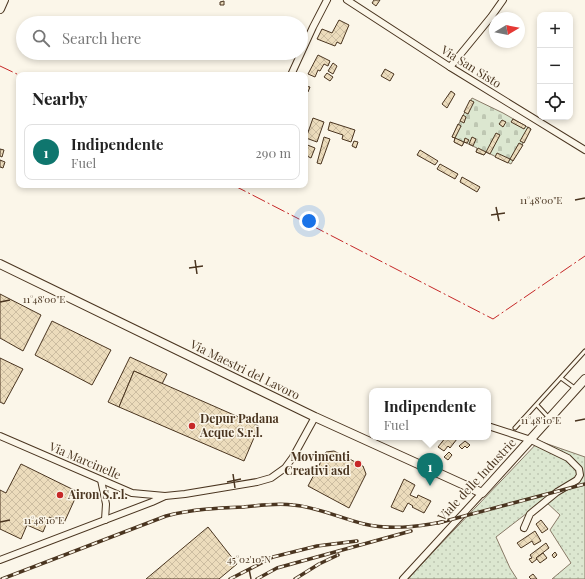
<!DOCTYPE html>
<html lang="en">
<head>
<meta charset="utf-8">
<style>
	body { margin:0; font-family:"Playfair Display",serif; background:#f2f2f2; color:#222 }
	.controls { position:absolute; right:12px; top:12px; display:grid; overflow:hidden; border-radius:8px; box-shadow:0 2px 6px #0003 }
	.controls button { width:36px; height:36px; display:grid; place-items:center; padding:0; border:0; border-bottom:1px solid #e0e0e0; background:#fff; color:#222; font:20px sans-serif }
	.compass { position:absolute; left:489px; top:12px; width:36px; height:36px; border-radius:50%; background:#fff; box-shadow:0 2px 6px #0003; rotate:80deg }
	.you { position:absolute; left:309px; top:221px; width:14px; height:14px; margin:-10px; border:3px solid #fff; border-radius:50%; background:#1a73e8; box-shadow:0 0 0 6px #1a73e833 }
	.badge { display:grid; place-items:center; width:26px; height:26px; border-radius:50%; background:#0f766e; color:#fff; font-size:13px; font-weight:700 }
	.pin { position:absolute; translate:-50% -33px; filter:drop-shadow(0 1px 2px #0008) }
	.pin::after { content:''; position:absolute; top:21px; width:14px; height:12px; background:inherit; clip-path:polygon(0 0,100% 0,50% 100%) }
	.popup { position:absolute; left:369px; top:388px; width:122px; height:52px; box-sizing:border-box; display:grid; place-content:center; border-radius:8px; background:#fff; filter:drop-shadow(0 1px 3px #0005); font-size:13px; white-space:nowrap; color:#767676 }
	.popup b { font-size:15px; color:#222 }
	.popup::after { content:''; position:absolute; left:50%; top:100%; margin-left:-8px; border:8px solid transparent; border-top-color:#fff }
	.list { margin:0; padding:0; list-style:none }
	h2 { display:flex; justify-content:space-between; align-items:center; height:52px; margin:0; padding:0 16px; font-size:17px }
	h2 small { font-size:13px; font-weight:400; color:#767676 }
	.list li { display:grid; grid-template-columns:26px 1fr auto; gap:12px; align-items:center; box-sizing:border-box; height:56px; margin:0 8px 8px; padding:0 8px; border:1px solid #e0e0e0; border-radius:8px }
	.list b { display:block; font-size:15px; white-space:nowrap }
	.list p { margin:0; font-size:13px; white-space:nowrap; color:#767676 }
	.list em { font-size:13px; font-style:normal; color:#767676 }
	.icon { flex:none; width:22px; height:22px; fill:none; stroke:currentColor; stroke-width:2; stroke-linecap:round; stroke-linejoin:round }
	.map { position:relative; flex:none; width:585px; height:579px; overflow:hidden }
	.search { position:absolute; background:#fff; box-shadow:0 2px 6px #0003; left:16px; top:16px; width:292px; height:44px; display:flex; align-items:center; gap:10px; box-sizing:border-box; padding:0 14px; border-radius:22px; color:#767676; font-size:15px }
	.panel { position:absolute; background:#fff; box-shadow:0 2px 6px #0003; left:16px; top:72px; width:292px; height:116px; border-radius:8px }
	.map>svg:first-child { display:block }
</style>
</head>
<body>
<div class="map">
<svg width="585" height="579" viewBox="0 0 585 579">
	<defs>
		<pattern id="grass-dots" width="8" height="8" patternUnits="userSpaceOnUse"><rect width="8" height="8" fill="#dce7d0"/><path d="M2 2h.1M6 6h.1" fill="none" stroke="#bec7b2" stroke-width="1.8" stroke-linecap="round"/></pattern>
		<pattern id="cemetery-stones" width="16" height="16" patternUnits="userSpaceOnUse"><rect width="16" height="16" fill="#dce7d0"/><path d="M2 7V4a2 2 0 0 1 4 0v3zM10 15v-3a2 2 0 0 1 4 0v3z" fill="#bec7b2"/></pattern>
		<pattern id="building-cross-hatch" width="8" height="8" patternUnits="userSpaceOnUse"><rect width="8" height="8" fill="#ecdcbc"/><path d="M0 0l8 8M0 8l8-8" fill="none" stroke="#ccbda1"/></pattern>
	</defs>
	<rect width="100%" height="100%" fill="#fbf6e9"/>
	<path fill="url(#grass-dots)" stroke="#887966" d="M539 441 585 457V579H552L571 563 550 530 560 515 544 500 496 537 510 568 517 579H408C451 532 496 487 539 441Z"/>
	<path fill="url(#cemetery-stones)" stroke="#887966" d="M472 98 503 113 531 129 511 164 486 152 484 155 476 152 477 148 464 142 462 146 454 142 455 138 452 137Z"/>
	<g fill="url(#building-cross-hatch)" stroke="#4a3520">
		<path d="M374 0H380L376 6 372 3Z"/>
		<path d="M224 1V5H220V2Z"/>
		<path d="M339 20 349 25 341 44 337 42 335 46 317 39 322 29 332 33Z"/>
		<path d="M318 55 330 61 328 66 324 64 320 71 318 70 315 77 308 74Z"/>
		<path d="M333 63 337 66 333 74 328 71Z"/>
		<path d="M385 69 394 74 390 81 381 76Z"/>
		<path d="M327 73 333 77 330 81 324 77Z"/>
		<path d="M305 86 310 87 308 92H305Z"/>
		<path d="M451 91 455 94 447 108 442 104Z"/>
		<path d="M470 100 474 102 468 114 464 112Z"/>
		<path d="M463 115 466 117 464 123 460 121Z"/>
		<path d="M313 118 324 122 317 142 306 138Z"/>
		<path d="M513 119 526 126 524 129 511 122Z"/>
		<path d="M502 120 506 122 503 127 499 124Z"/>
		<path d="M330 122 355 130 351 142 342 139 343 135 328 130Z"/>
		<path d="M458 124 461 126 455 138 452 137Z"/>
		<path d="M528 127 531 129 524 143 520 141Z"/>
		<path d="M496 133 500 135 490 154 486 152Z"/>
		<path d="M324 137 330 139 321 164 317 163Z"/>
		<path d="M472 137 476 139 473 146 469 144Z"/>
		<path d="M455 138 464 142 462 146 454 142Z"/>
		<path d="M465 138 469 140 467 143 464 142Z"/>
		<path d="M354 141 358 142 356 148 352 146Z"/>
		<path d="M519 143 523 145 513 161 510 159Z"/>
		<path d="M305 144 315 148 311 158 305 155Z"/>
		<path d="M478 148 486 152 484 155 476 152Z"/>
		<path d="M0 149 4 150 2 157 0 156Z"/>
		<path d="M420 150 438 161 435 165 417 155Z"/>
		<path d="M497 153 510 159 508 163 495 157Z"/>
		<path d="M0 160 5 162 3 168 0 167Z"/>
		<path d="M440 164 458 174 455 179 437 169Z"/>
		<path d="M462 177 480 187 477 192 460 182Z"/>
		<path d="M0 294 41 315 23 351 0 338Z"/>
		<path d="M52 321 111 350 92 385 35 355Z"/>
		<path d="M130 357 167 374 162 384 134 371 119 407 108 402Z"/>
		<path d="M0 358 23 369 4 404 0 402Z"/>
		<path d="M134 371 259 426 244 461 119 407Z"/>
		<path d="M446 437H454L457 439 450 448 448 446 444 451 438 447Z"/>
		<path d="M465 441 470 445 467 448 465 446 462 449 459 446Z"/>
		<path d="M334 451 363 466 366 474 349 508 308 486 326 452Z"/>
		<path d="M449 452 452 455 448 460 444 457Z"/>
		<path d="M21 464 78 492 64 523 49 517 43 532 27 525 21 539 0 529V490L6 493Z"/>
		<path d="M404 479 415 485 410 495 417 498 418 495 431 501 424 513 412 507 413 506 408 503 403 512 391 507Z"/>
		<path d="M541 520 548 529 542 533 536 524Z"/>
		<path d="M208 527 237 564 219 579H146Z"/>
		<path d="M535 531 541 541 534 545 532 541 521 548 517 543Z"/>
		<path d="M546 543 549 548 536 558 537 559 532 563 529 559 532 558 530 555Z"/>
		<path d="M555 552 557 555 554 558 552 555Z"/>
		<path d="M543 553 547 558 540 563 536 558Z"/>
		<path d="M533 574 537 579H531L529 577Z"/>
	</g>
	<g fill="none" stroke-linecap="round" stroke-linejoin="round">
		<defs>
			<g id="lane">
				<path d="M561 378 576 389"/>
				<path d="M537 405 549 418"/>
				<path d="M515 428 585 351"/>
			</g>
			<g id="street">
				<path d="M347 0 450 67 585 150"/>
				<path d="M450 67 491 17 503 0"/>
				<path d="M291 75 313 27 327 0"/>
				<path d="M488 426 531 440 568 458 579 469 580 475 577 480 557 492 530 514 524 528"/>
				<path d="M0 436 132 493 165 496"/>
				<path d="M101 480 106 504 105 520"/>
				<path d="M0 560 152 502 165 496 185 494 257 482 271 478 285 468 293 457 315 417"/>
				<path d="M403 579 482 493"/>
			</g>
			<g id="secondary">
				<path d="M0 9 4 0"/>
				<path d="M0 264 315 417 482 493 585 379"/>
			</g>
		</defs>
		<use href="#lane" stroke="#4a3520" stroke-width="5"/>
		<use href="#street" stroke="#4a3520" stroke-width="8"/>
		<use href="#secondary" stroke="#4a3520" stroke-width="10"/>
		<use href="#lane" stroke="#fbf6e9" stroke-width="3"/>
		<use href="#street" stroke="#fbf6e9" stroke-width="6"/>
		<use href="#secondary" stroke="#fbf6e9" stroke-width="8"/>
		<defs>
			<g id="rail">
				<path d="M438 523 585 484"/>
				<path d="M2 579 166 516C192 509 218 508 244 507 261 505 277 503 293 505 317 507 340 518 364 524 390 530 416 527 442 522"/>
				<path d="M230 579 273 557 317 546 357 541"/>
				<path d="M257 579 277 568 411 531"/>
				<path d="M295 579 319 564 338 555"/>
			</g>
		</defs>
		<use href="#rail" stroke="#4a3520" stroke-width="3.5"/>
		<use href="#rail" stroke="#fbf6e9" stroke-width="2" stroke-dasharray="6" stroke-linecap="butt"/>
		<g stroke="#c62828" stroke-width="1" stroke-dasharray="14 3 2 3" stroke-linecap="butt">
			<path d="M0 66 19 75"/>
			<path d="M233 185 493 319 585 256"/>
		</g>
	</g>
	<path fill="none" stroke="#4a3520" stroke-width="1.5" d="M575 200 585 198M496 207 499 221M491 215 505 213M195 260 197 274M189 268 203 266M0 302 10 300M575 421 585 419M233 474 235 488M227 482 241 479M0 522 10 520M249 569 251 579"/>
	<g fill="#c62828" stroke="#fbf6e9" stroke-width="1.5">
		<circle cx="192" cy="426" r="4"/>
		<circle cx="358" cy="464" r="4"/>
		<circle cx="60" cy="495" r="4"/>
	</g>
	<g text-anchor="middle" stroke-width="3" stroke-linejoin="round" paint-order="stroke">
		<g font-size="12" fill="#4a3520" stroke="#fbf6e9">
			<text transform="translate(471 67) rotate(32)" y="4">Via San Sisto</text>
			<text transform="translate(245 370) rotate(26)" y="4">Via Maestri del Lavoro</text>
			<text transform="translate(85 461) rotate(23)" y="4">Via Marcinelle</text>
			<text transform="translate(477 480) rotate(-47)" y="4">Viale delle Industrie</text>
		</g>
		<g font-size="12" font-weight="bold" fill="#4a3520" stroke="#fbf6e9" text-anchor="start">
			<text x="200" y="423">Depur Padana<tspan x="200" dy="14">Acque S.r.l.</tspan></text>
			<text x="350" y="461" text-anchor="end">Movimenti<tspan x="350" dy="14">Creativi asd</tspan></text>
			<text x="68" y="499">Airon S.r.l.</text>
		</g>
	</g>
	<g font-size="10" text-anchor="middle" fill="#4a3520" stroke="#fbf6e9" stroke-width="3" stroke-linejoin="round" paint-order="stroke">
		<text x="541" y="204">11°48'00"E</text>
		<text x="44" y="303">11°48'00"E</text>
		<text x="541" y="424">11°48'10"E</text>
		<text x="44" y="524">11°48'10"E</text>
		<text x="249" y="563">45°02'10"N</text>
	</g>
</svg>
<div class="controls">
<button>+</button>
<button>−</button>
<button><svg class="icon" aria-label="locate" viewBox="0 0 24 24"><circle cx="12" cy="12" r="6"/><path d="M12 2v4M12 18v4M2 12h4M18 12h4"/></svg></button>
</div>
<svg class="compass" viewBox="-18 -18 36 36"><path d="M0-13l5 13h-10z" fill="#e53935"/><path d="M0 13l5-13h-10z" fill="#767676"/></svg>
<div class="you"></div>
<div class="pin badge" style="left:430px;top:486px">1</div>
<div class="popup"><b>Indipendente</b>Fuel</div>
<div class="search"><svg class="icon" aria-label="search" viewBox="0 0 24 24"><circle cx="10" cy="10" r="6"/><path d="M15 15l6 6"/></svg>Search here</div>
<section class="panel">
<h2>Nearby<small></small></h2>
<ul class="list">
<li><span class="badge">1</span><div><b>Indipendente</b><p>Fuel</p></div><em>290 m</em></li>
</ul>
</section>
</div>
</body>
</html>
